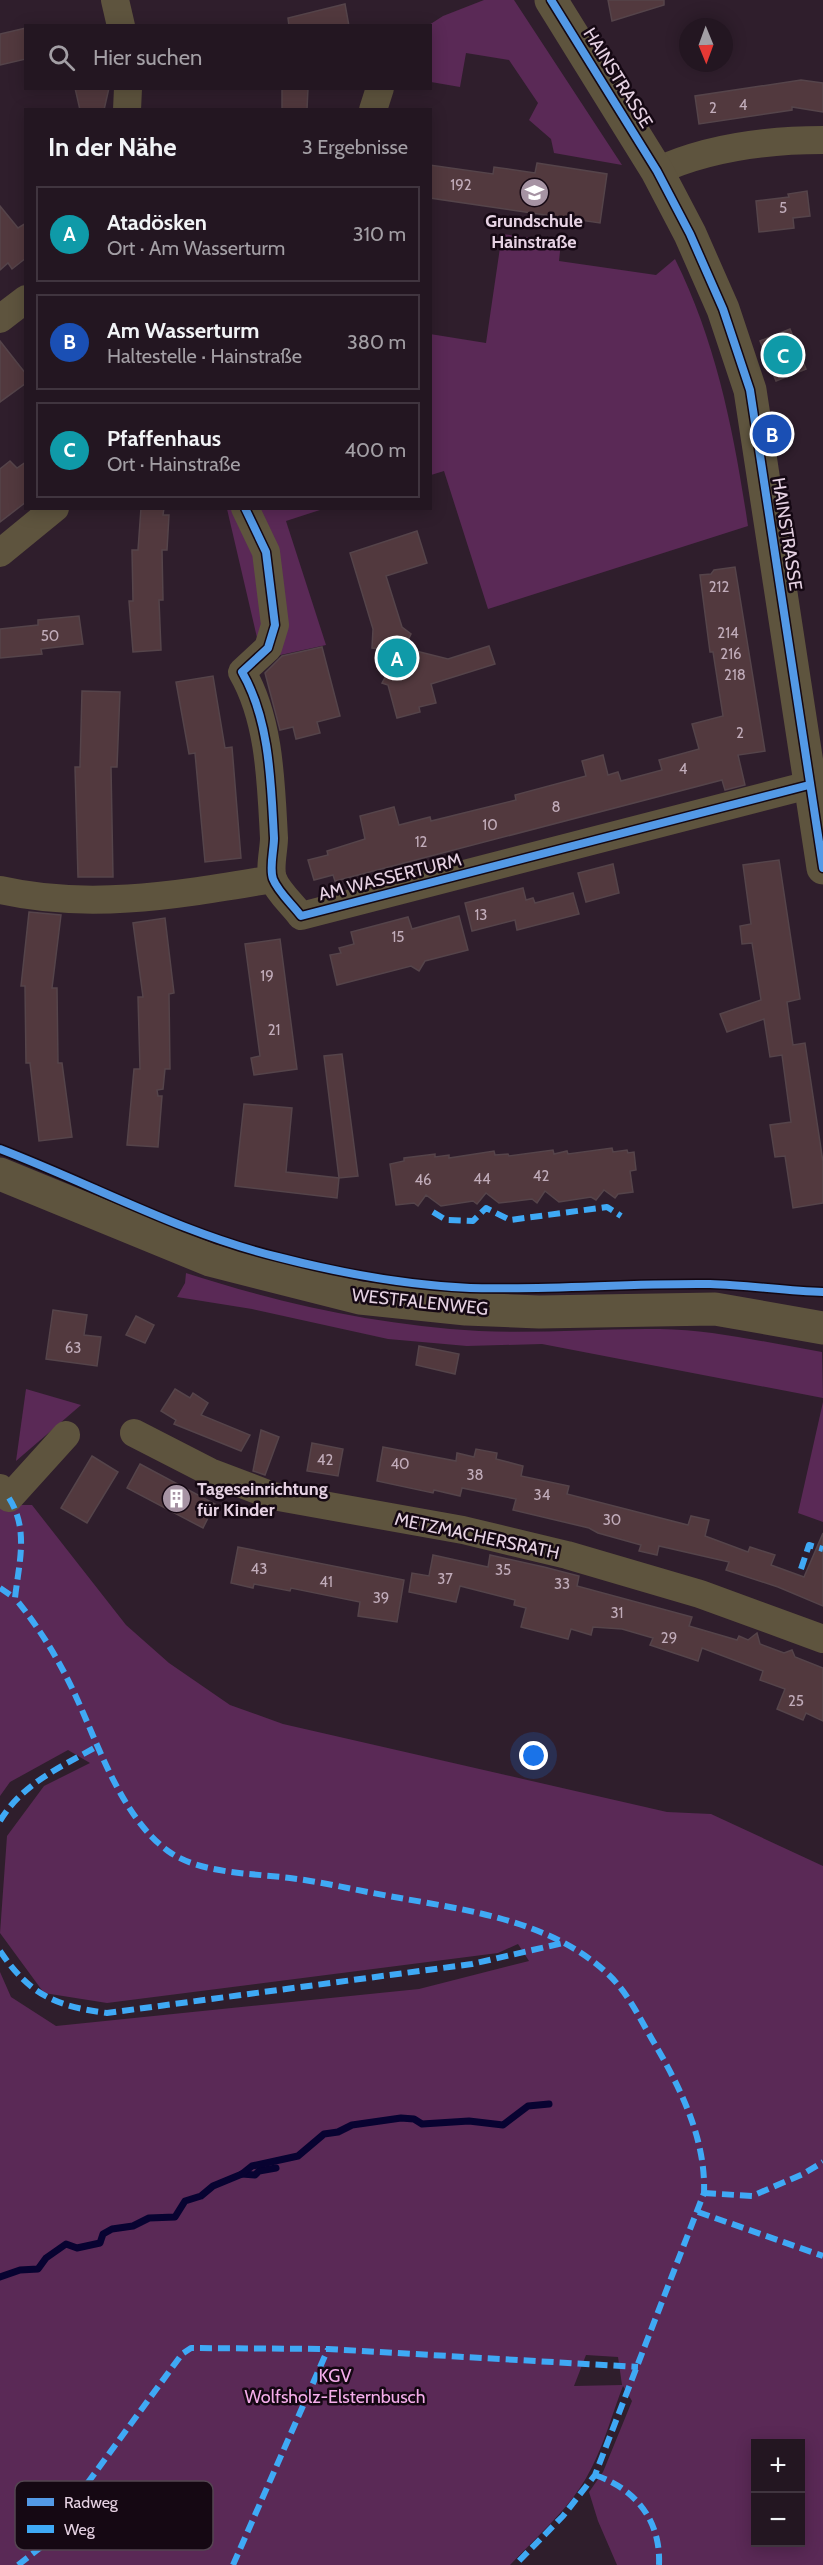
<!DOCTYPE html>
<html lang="de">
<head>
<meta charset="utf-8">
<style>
	body { margin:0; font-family:Cabin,sans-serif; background:#2b1f2a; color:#f1f3f6 }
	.controls { position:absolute; right:18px; bottom:18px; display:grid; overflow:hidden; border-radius:0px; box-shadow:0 3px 15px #0003 }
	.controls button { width:54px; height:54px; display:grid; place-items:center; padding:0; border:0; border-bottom:2px solid #40353f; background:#231621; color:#f1f3f6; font:30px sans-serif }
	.compass { position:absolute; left:679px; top:18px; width:54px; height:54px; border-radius:50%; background:#231621; box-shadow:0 3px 15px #0003; rotate:179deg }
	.you { position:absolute; left:534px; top:1756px; width:21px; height:21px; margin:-15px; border:4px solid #fff; border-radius:50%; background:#1a73e8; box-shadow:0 0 0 9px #1a73e833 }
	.badge { display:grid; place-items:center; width:39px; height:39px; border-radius:50%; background:#ea580c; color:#fff; font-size:20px; font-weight:700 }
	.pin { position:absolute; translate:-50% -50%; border:3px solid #fff; box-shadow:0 2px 6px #0006 }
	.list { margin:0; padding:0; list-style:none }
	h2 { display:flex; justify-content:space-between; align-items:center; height:78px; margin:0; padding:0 24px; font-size:26px }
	h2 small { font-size:20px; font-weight:400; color:#a39fa5 }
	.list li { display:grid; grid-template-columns:39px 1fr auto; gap:18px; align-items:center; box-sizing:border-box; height:96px; margin:0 12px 12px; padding:0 12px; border:2px solid #40353f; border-radius:0px }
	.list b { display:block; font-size:22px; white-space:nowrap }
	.list p { margin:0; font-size:20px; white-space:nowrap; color:#a39fa5 }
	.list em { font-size:20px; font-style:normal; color:#a39fa5 }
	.icon { flex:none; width:33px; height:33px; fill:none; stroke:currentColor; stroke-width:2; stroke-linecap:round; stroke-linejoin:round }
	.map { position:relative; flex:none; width:823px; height:2565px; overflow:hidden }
	.search { position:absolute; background:#231621; box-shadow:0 3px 15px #0003; left:24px; top:24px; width:408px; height:66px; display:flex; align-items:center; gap:15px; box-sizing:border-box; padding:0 21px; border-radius:0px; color:#a39fa5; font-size:22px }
	.panel { position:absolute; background:#231621; box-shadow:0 3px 15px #0003; left:24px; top:108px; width:408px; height:402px; border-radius:0px }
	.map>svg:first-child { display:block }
</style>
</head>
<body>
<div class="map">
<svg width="823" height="2565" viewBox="0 0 823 2565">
	<rect width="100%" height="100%" fill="#2f1e2c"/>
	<g fill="#5a2956" fill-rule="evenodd">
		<path d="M484 0H514L622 165 554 153 551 139 529 120 538 103 509 60 466 53 460 87 431 82 429 25 443 16Z"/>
		<path d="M502 234 561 242 559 261 656 275 675 259C717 344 734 433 748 526L488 609 444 471 431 475 430 334 486 343Z"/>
		<path d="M227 509H323L286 521 326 645 262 659Z"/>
		<path d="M186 1273C282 1304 378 1325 479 1331 539 1334 600 1328 660 1329 715 1330 768 1343 822 1352L823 1398 542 1344 467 1346 388 1339 252 1309 177 1297 185 1283Z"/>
		<path d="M26 1389 81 1405 16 1461Z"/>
		<path d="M823 1402V1522L798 1513Z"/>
		<path d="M0 1501 5 1505H32L126 1625 169 1663 230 1705 283 1724 667 1812 711 1814 823 1866V2565H617L598 2521 589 2492 603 2472 632 2401 623 2386C612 2414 605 2442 591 2469 573 2506 538 2535 510 2565H0V1972L11 1997 56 2026 419 1989 529 1961 518 1944 498 1953 107 2003 44 1993 0 1933 7 1836 44 1786 90 1763 68 1750 10 1782 0 1796ZM586 2355 618 2357 622 2385 574 2386ZM756 2444H800V2542H756Z"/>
	</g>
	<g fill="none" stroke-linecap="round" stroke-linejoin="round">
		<g stroke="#080331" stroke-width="7">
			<path d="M242 2174 255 2175 259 2171 276 2168"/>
			<path d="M0 2277 20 2270 38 2269 46 2258 66 2244 77 2248 100 2243 103 2234 112 2229 133 2226 149 2218 175 2217 185 2201 201 2196 213 2186 242 2174 252 2166 298 2156 324 2134 338 2132 352 2125 401 2118 414 2119 422 2124 469 2121 503 2125 528 2106 549 2104"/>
		</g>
	</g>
	<g fill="#52393e" stroke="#55444a" stroke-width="1.5">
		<path d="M608 0H664V5L612 21Z"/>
		<path d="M345 4 349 26H289L288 18Z"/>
		<path d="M26 28V59L0 65V34Z"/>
		<path d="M801 80 823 83V112L792 107V110L699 124 695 96Z"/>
		<path d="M75 88H109L104 110H80Z"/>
		<path d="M282 88H308L307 110H282Z"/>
		<path d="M537 163 607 174 600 223 430 198V165L493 174 494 167 535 173Z"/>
		<path d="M807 191 810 216 793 218 794 228 759 232 756 201 789 197 788 194Z"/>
		<path d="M0 206 18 228 26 223V258L12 269 8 263 0 270Z"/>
		<path d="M790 329 806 369 776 381 760 341Z"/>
		<path d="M0 341 26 374V383L0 402Z"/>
		<path d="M10 461 17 468 26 462V502L0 522V469Z"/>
		<path d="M141 508H164L163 515H169L167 550H162L163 600H159L161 650 133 652 129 601H133L132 550H138Z"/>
		<path d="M417 531 427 563 386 576 402 627 411 634 404 648 448 659 489 646 495 664 431 684 436 703 419 707 420 712 397 718 388 685 382 683 389 670 377 665 388 650 372 648 373 629 350 553Z"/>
		<path d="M735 567 765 751 738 755 745 785 725 790 722 780 335 881 333 875 314 880 308 860 328 855 327 851 365 839 360 816 394 807 399 825 430 817 431 821 516 800 515 795 586 776 582 761 603 755 608 775 618 772 621 781 662 770 659 760 699 749 692 724 723 716 713 652H710L700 575 711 574 714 570Z"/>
		<path d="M79 616 83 644 41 649 42 654 0 658V629L38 625V620Z"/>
		<path d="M322 647 340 716 317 722 320 733 296 739 293 727 280 730 265 673 282 656Z"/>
		<path d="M213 676 225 748 232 747 241 858 205 862 195 753 189 754 176 682Z"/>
		<path d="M82 691 120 692 117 767H111L113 877H78L75 767H80Z"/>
		<path d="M779 860 800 999 787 1002 793 1045 805 1043 823 1162V1203L793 1208 785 1156 775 1157 770 1125 791 1122 782 1055 770 1057 764 1019 727 1032 720 1014 761 1000 752 943 742 944 740 926 751 924 743 865Z"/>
		<path d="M613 864 619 893 586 902 578 873Z"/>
		<path d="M523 888 526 900 533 898 535 903 573 893 579 914 517 930 515 920 472 931 465 903Z"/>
		<path d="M29 912 61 915 52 988H57L58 1063H62L72 1137 39 1141 30 1063H26L25 986H21Z"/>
		<path d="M459 916 468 950 425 961 419 971 411 966 337 985 330 955 341 953 339 948 354 944 351 932 408 917 412 929Z"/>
		<path d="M165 918 174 993 169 994 170 1069H165L163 1089 157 1090 158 1096H162L158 1147 127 1145 134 1069H140L138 997H143L133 923Z"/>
		<path d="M280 939 297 1069 254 1075 251 1058 260 1056 245 944Z"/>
		<path d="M342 1054 358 1176 339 1178 324 1056Z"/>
		<path d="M244 1104 292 1108 286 1172 339 1178 337 1198 235 1186Z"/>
		<path d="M612 1148 613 1152 627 1150 628 1153 634 1152 636 1170 630 1171 633 1192 618 1194 615 1198 604 1190 596 1200 591 1197 559 1202 545 1191 537 1203 532 1199 499 1203 486 1193 477 1204 473 1201 441 1206 426 1195 418 1206 414 1203 396 1205 390 1164 404 1161V1158L435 1154V1157L449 1155V1158L494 1151 495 1155 508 1154 509 1156 553 1150 554 1154 567 1151 568 1154Z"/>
		<path d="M53 1310 87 1315 84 1335 101 1337 97 1366 46 1359Z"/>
		<path d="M136 1316 154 1325 145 1343 126 1335Z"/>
		<path d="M419 1346 459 1354 455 1374 416 1365Z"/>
		<path d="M175 1389 190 1398 193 1393 208 1403 201 1415 250 1435 241 1451 174 1424 176 1420 161 1411Z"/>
		<path d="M261 1430 279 1437 265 1475 253 1471Z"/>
		<path d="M312 1443 343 1449 338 1476 307 1471Z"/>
		<path d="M383 1447 456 1461 457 1453 474 1457 476 1449 497 1453 496 1459 523 1466 521 1476 569 1486 567 1494 688 1525 691 1516 709 1520 705 1536 748 1552 750 1547 775 1555 771 1565 804 1577 823 1533V1606L778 1587 726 1570 729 1562 659 1546 657 1555 639 1551 641 1545 598 1533 589 1528 513 1510 516 1499 462 1488 460 1496 434 1490 433 1493 377 1481Z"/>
		<path d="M92 1456 118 1472 87 1523 61 1508Z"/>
		<path d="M140 1464 215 1504 203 1528 127 1488Z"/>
		<path d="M238 1547 404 1580 397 1622 358 1616 360 1602 291 1588 290 1591 254 1584 253 1588 231 1583Z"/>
		<path d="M433 1555 488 1567 490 1555 544 1567 579 1576 577 1586 692 1617 689 1626 737 1640 739 1636 748 1640 757 1633 760 1644 784 1653 792 1650 795 1657 823 1668V1721L806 1713 803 1720 777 1709 785 1689 760 1680 763 1671 702 1648 698 1661 650 1645 653 1638 622 1629 593 1627 591 1635 571 1629 568 1639 521 1627 526 1608 514 1605 515 1600 460 1586 456 1602 409 1592 412 1573 429 1576Z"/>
	</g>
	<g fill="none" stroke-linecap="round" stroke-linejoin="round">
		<g stroke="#5e543e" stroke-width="28">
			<path d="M115 0 121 26"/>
			<path d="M127 110 128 88"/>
			<path d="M373 110 380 88"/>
			<path d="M657 171C709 147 766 140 823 140"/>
			<path d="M0 319 26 299"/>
			<path d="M245 508 266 552 275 625 268 648 242 672C270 720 271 784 274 838 274 850 269 868 273 879 278 892 293 905 301 916L809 785"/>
			<path d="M0 553 55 508"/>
			<path d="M0 890C92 911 181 894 273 879"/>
			<path d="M134 1433 210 1472 273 1496 463 1530 567 1555 700 1594 823 1639"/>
			<path d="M0 1488 9 1498 66 1435"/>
		</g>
		<g stroke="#5e543e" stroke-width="33">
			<path d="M551 0 657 171 690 234 723 309 750 390 823 868"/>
			<path d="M0 1174 210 1260 360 1298 466 1309 539 1312 715 1309 823 1328"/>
		</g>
		<g stroke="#3fa9f5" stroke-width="6" stroke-dasharray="12 6" stroke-linecap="butt">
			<path d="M433 1212 446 1220 473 1221 486 1208 510 1220 607 1207 621 1216"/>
			<path d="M9 1498C29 1530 19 1562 15 1598 41 1630 61 1663 78 1701 100 1750 123 1818 168 1851 200 1874 251 1873 290 1878 323 1882 355 1890 389 1896 464 1910 550 1919 609 1975 629 1994 642 2023 656 2046 682 2091 706 2141 704 2193L595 2475 563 2516 515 2565"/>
			<path d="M801 1569 809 1545 823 1549"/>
			<path d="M0 1588 15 1598"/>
			<path d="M0 1821C22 1784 59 1768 96 1747"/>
			<path d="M0 1951C30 1995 55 2006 107 2013L472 1964 563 1943"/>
			<path d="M704 2193 752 2196 803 2174 823 2162"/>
			<path d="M698 2212 823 2256"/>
			<path d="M595 2475C636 2489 661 2521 659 2565"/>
			<path d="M18 2565 40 2548 182 2354 191 2348 328 2349 638 2367"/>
			<path d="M233 2565 328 2349"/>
		</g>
		<defs>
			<g id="cycleway">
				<path d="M551 0 657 171 690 234 723 309 750 390 823 868"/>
				<path d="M245 508 266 552 275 625 268 648 242 672C270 720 271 784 274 838 274 850 269 868 273 879 278 892 293 905 301 916L809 785"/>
				<path d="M0 1149C94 1185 180 1233 278 1257 340 1273 406 1285 470 1288 550 1290 630 1283 710 1284 748 1285 786 1291 823 1292"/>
			</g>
		</defs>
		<use href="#cycleway" stroke="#150813" stroke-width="11"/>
		<use href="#cycleway" stroke="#5399e6" stroke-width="8"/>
	</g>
	<defs>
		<symbol id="school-disc" viewBox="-11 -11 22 22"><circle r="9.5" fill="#a693a3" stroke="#150813"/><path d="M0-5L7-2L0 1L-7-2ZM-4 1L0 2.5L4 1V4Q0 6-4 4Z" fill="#fff"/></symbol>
		<symbol id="building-disc" viewBox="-11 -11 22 22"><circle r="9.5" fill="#a693a3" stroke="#150813"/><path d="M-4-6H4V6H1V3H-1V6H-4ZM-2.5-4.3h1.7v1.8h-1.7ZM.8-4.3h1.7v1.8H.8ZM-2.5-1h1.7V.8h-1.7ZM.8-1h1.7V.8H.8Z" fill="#fff"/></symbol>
	</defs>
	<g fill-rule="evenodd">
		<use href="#school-disc" x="518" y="176" width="33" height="33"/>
		<use href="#building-disc" x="160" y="1482" width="33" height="33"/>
	</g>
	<g text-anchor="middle" stroke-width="5" stroke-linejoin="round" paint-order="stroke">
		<g font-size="15" fill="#c1acba">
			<text x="743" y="110">4</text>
			<text x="713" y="113">2</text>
			<text x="461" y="190">192</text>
			<text x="783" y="213">5</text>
			<text x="719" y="592">212</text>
			<text x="728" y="638">214</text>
			<text x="50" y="641">50</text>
			<text x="731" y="659">216</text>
			<text x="735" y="680">218</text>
			<text x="740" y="738">2</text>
			<text x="683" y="774">4</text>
			<text x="556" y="812">8</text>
			<text x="490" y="830">10</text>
			<text x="421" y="847">12</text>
			<text x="481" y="920">13</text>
			<text x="398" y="942">15</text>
			<text x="267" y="981">19</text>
			<text x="274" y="1035">21</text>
			<text x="541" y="1181">42</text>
			<text x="482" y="1184">44</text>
			<text x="423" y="1185">46</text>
			<text x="73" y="1353">63</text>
			<text x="325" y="1465">42</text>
			<text x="400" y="1469">40</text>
			<text x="475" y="1480">38</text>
			<text x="542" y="1500">34</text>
			<text x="612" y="1525">30</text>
			<text x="259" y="1574">43</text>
			<text x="503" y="1575">35</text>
			<text x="445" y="1584">37</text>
			<text x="326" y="1587">41</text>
			<text x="562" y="1589">33</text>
			<text x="381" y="1603">39</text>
			<text x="617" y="1618">31</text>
			<text x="669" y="1643">29</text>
			<text x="796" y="1706">25</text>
		</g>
		<g font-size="18" fill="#e6d2e3" stroke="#150813">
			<text transform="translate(618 78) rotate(58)" y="6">HAINSTRASSE</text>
			<text transform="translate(787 534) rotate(81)" y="6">HAINSTRASSE</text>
			<text transform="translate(390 877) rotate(-14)" y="6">AM WASSERTURM</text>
			<text transform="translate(420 1302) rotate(6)" y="6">WESTFALENWEG</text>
			<text transform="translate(477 1536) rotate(12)" y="6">METZMACHERSRATH</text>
		</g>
		<g font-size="18" font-weight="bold" fill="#e6d2e3" stroke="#150813">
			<text x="534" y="227">Grundschule<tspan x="534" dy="21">Hainstraße</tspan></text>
			<text x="197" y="1495" text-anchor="start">Tageseinrichtung<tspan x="197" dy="21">für Kinder</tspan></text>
		</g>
		<g font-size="18" fill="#f5aeeb" stroke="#150813">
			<text x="335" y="2382">KGV<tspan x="335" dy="21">Wolfsholz-Elsternbusch</tspan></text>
		</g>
	</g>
	<rect x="15" y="2481" width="198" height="69" rx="9" fill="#150813" stroke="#544551" stroke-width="1.5"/>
	<rect x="27" y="2498" width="27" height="8" fill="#5399e6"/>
	<rect x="27" y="2525" width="27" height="8" fill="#3fa9f5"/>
	<g font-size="16" fill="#e6d2e3">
		<text x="64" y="2508">Radweg</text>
		<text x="64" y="2535">Weg</text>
	</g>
</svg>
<div class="controls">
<button>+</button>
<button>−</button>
</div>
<svg class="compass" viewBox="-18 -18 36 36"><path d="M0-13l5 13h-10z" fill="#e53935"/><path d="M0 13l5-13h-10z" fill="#a39fa5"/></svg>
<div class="you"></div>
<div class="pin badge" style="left:397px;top:658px;background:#0f9aa8">A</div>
<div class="pin badge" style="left:772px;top:434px;background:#1a4fb4">B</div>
<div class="pin badge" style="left:783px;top:355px;background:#0f9aa8">C</div>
<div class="search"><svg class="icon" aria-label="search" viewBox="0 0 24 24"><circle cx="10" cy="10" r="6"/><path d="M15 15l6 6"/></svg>Hier suchen</div>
<section class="panel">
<h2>In der Nähe<small>3 Ergebnisse</small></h2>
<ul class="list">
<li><span class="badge" style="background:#0f9aa8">A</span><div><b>Atadösken</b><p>Ort · Am Wasserturm</p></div><em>310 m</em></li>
<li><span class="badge" style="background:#1a4fb4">B</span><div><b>Am Wasserturm</b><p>Haltestelle · Hainstraße</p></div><em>380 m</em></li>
<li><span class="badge" style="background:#0f9aa8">C</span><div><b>Pfaffenhaus</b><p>Ort · Hainstraße</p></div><em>400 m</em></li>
</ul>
</section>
</div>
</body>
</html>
